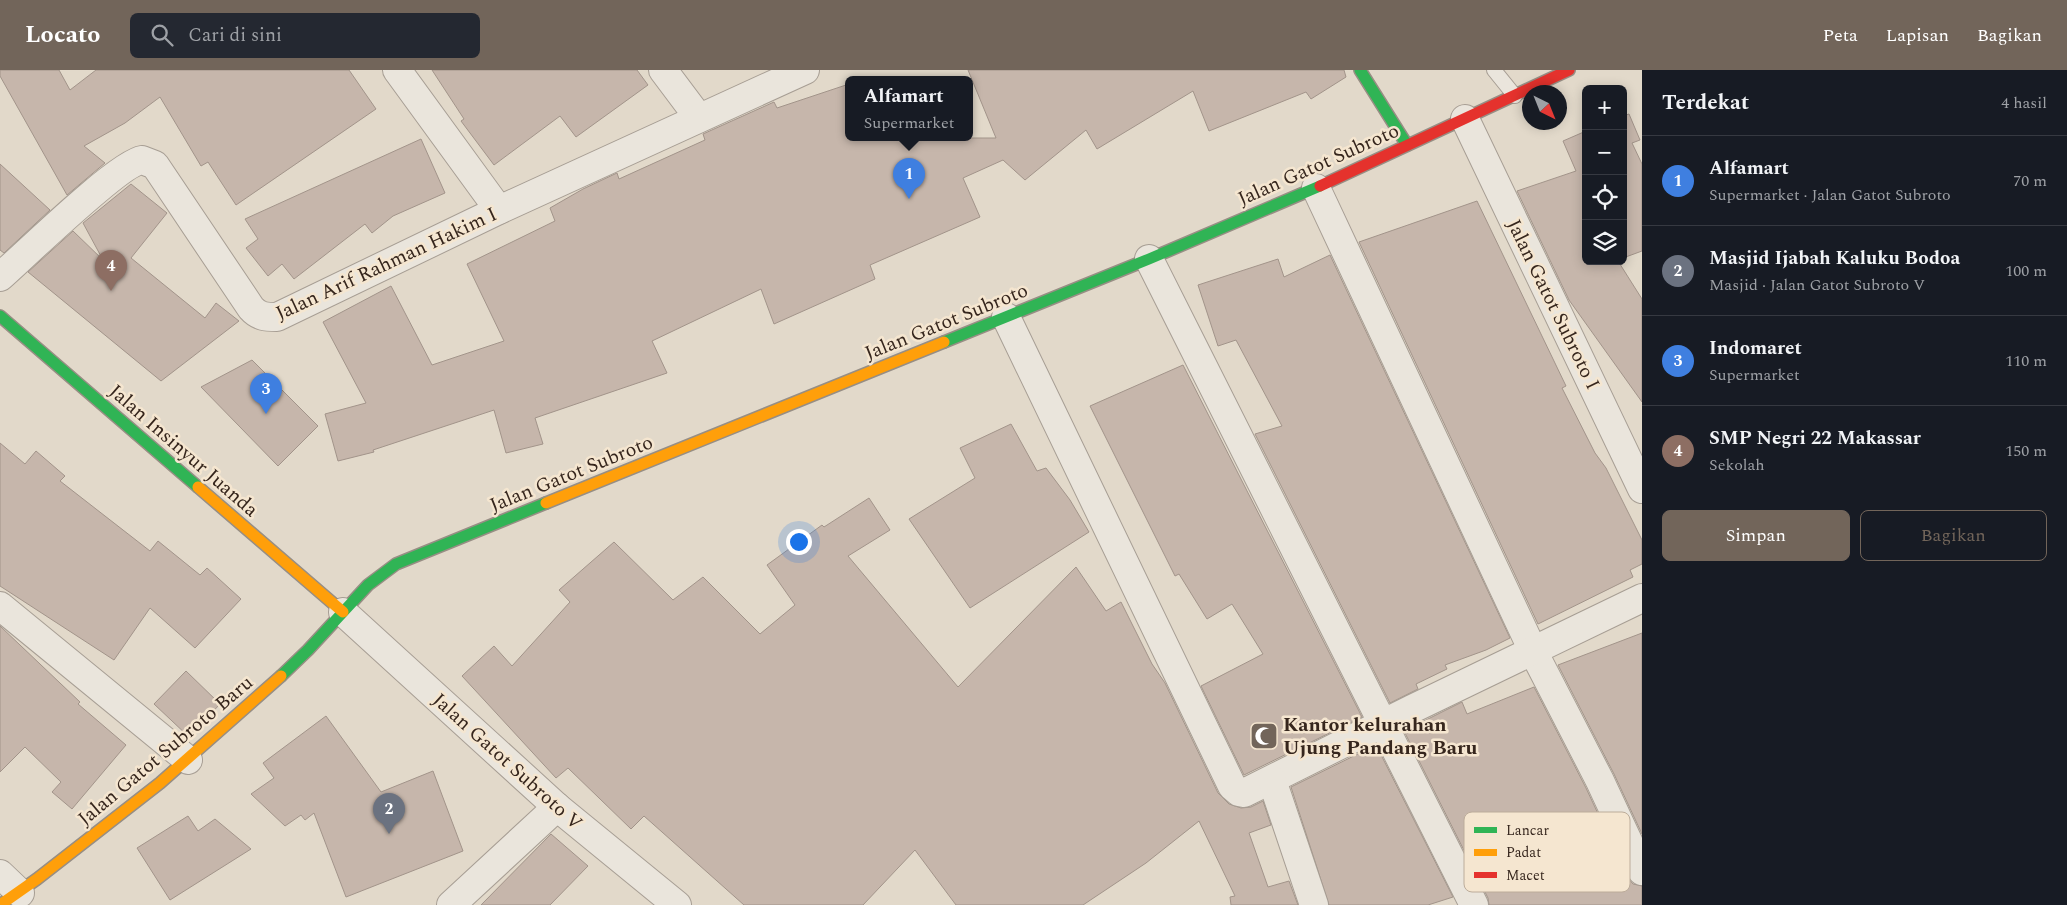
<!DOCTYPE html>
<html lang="id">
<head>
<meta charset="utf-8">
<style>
	body { margin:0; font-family:Spectral,serif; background:#242831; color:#f1f3f6 }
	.controls { position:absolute; right:15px; top:15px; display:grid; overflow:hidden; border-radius:8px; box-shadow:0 2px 12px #0003 }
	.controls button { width:45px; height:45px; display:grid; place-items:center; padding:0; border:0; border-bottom:1px solid #363941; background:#171b24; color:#f1f3f6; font:25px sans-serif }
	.compass { position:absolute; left:1522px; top:15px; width:45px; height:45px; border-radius:50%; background:#171b24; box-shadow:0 2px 12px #0003; rotate:137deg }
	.you { position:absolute; left:798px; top:471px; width:18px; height:18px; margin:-12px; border:4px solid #fff; border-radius:50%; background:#1a73e8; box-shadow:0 0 0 8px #1a73e833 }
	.badge { display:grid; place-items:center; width:32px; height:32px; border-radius:50%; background:#72655a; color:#fff; font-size:16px; font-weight:700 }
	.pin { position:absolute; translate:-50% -41px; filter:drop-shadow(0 1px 2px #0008) }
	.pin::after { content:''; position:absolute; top:26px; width:18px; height:15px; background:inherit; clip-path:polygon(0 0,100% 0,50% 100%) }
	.popup { position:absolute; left:845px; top:6px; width:128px; height:65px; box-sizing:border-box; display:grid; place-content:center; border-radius:8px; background:#171b24; filter:drop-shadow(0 1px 4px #0005); font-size:16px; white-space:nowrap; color:#9ea1a6 }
	.popup b { font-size:19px; color:#f1f3f6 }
	.popup::after { content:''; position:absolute; left:50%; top:100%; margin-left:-10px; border:10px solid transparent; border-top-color:#171b24 }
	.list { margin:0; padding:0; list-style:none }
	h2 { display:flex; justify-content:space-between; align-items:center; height:65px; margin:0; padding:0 20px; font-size:21px }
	h2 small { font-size:16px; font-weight:400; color:#9ea1a6 }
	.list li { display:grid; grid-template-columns:32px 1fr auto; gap:15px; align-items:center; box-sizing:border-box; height:90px; padding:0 20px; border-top:1px solid #363941 }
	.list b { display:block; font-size:19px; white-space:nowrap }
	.list p { margin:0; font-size:16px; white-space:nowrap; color:#9ea1a6 }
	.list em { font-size:16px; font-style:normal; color:#9ea1a6 }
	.actions { display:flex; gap:10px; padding:15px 20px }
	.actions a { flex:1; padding:11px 0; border:1px solid #72655a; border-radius:8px; text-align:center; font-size:18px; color:#72655a }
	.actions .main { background:#72655a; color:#fff }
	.icon { flex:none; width:28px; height:28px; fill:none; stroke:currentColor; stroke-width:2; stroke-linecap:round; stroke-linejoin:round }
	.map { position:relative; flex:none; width:1642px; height:835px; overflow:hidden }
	header { display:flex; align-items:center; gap:30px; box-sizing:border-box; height:70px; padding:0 25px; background:#72655a; color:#fff }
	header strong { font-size:24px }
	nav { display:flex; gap:28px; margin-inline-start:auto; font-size:18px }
	.search { width:350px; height:45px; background:#242831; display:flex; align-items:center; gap:12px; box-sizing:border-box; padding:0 18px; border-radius:8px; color:#9ea1a6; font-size:19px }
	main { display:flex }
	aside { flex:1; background:#171b24 }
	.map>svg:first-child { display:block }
</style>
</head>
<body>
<header>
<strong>Locato</strong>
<div class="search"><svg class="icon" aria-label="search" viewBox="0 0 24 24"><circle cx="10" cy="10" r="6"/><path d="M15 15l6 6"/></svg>Cari di sini</div>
<nav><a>Peta</a><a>Lapisan</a><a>Bagikan</a></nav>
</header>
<main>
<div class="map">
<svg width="1642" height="835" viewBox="0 0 1642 835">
	<rect width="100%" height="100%" fill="#e2d9ca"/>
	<g fill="#c6b6ab" stroke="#a2948a">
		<path d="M0 0H59L70 20 96 0H349L376 39 236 135 208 92 201 96 160 27 125 53 84 76 105 93 67 125 0 6Z"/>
		<path d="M432 0H637L648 15 576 67 560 46 494 95 461 51 464 49Z"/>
		<path d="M968 0H1344L1346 7 1311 29 1306 22 1209 61 1193 21 1097 79 1086 60 1025 110 1003 90 963 108 980 147 870 195 875 209 774 254 761 219 652 271 667 303 535 348 543 374 506 383 494 340 373 380 374 382 338 391 325 344 366 333 323 252 391 216 432 295 504 271 467 194 555 151 550 138 583 119 617 103 619 109 705 70 703 64 774 32 777 38 849 14V68H996Z"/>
		<path d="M1629 44 1640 70 1632 73 1642 94V181L1623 188V46Z"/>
		<path d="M1586 61V191H1618L1642 229V332L1569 230 1517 121 1576 101 1563 71Z"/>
		<path d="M421 69 445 123 393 146 372 163 365 154 294 209 282 194 268 206 246 178 258 169 245 149Z"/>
		<path d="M0 94 50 140 4 183 0 180Z"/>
		<path d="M131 114 167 143 131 188 205 248 216 233 239 251 161 311 28 202 73 161 103 190 83 153Z"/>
		<path d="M1477 131 1566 316 1562 318 1595 383 1606 398 1642 470V494L1630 500 1633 507 1538 554 1359 172Z"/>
		<path d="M1330 185 1510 568 1486 580 1445 595 1447 599 1416 614 1418 619 1390 633 1255 364 1282 356 1236 270 1218 276 1198 215 1278 189 1284 207Z"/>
		<path d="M252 290 318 356 278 396 201 317Z"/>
		<path d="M1183 295 1362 647 1244 705 1201 616 1263 584 1232 534 1207 549 1179 504 1175 506 1090 336Z"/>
		<path d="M1011 354 1037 401 1046 398 1070 430 1089 462 970 538 909 449 975 408 960 378Z"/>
		<path d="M0 373 25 394 36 381 65 406 60 411 150 481 158 471 200 505 207 498 241 529 195 578 150 538 114 590 0 516Z"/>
		<path d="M869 428 890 460 848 486 958 617 1076 497 1106 541 1121 532 1152 594 1165 613 1218 723 1229 734 1241 738 1251 737 1263 731 1271 755 1249 763 1268 817 1289 811 1298 835H1231L1230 827 1235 826 1199 751 1146 793 1083 835H956L915 780 863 835H744L644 746 631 759 568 698 556 708 462 606 494 576 512 596 570 532 559 520 614 472 673 530 703 507 760 564 795 535 767 495 822 455 824 457Z"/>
		<path d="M0 556 80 632 78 634 126 675 72 739 52 722 61 712 25 677 0 702Z"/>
		<path d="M1642 563V764L1614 704 1558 595Z"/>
		<path d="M186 601 220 634 189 667 154 634Z"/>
		<path d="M1534 617 1586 718 1628 808 1633 814 1642 816V835H1489L1488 828 1404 661 1462 632 1467 644Z"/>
		<path d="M326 646 381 722 433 701 463 781 346 827 314 743 305 750 301 745 285 756 251 724 274 708 263 693Z"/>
		<path d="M1376 675 1453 827 1428 835H1329L1291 717Z"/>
		<path d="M188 746 198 761 215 749 251 779 170 830 137 778Z"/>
		<path d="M551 764 588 796 550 835H481Z"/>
	</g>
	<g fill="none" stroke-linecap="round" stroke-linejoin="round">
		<defs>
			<path id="lane" d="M1494 0 1515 26"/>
			<g id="street">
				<path d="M397 0 499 140"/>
				<path d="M663 0 699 48"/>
				<path d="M1465 49 1642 419"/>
				<path d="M1316 118 1533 581 1600 711 1642 801"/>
				<path d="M1149 189 1474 835"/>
				<path d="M0 207C24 186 119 93 142 90L155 95 251 238C259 247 266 247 277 247L499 140 805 0"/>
				<path d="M1006 247 1232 716 1239 722 1244 723 1412 639 1642 528"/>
				<path d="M0 536 188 690"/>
				<path d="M343 542 557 737 677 835"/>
				<path d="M1272 710 1314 835"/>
				<path d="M0 804 20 823"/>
				<path d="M451 835 557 737"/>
			</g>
			<g id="fast">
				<path d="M1360 0 1407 75"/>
				<path d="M0 246 198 417"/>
				<path d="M944 272 1149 189 1320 116"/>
				<path d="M281 606 308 580 368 515 396 494 546 433"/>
			</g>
			<g id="slow">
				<path d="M198 417 343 542"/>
				<path d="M546 433 944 272"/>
				<path d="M0 835 37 809 160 713 281 606"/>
			</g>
			<path id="jam" d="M1320 116 1569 0"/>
		</defs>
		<use href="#lane" stroke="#a79e94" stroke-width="16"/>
		<use href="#street" stroke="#a79e94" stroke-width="30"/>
		<use href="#fast" stroke="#978e84" stroke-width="14"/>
		<use href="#slow" stroke="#978e84" stroke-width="14"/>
		<use href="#jam" stroke="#978e84" stroke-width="14"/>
		<use href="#lane" stroke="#eae5dc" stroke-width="14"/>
		<use href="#street" stroke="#eae5dc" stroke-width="28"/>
		<use href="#fast" stroke="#30b455" stroke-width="11"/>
		<use href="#slow" stroke="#ff9f0a" stroke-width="11"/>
		<use href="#jam" stroke="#e5322d" stroke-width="11"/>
	</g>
	<defs>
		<symbol id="mosque-square" viewBox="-11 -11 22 22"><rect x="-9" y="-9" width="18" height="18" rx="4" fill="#72655a" stroke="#f5e6d0"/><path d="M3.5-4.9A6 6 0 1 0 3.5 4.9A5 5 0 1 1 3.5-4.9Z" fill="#fff"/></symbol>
	</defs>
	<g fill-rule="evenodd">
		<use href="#mosque-square" x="1248" y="650" width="32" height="32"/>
	</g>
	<g text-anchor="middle" stroke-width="5" stroke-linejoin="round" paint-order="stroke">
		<g font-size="20" fill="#36261d" stroke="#f5e6d0">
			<text transform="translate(1318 94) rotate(-24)" y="7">Jalan Gatot Subroto</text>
			<text transform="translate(386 193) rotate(-25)" y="7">Jalan Arif Rahman Hakim I</text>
			<text transform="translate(1554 234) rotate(64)" y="7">Jalan Gatot Subroto I</text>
			<text transform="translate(946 251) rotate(-22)" y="7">Jalan Gatot Subroto</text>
			<text transform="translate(184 380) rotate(41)" y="7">Jalan Insinyur Juanda</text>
			<text transform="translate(571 403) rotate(-22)" y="7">Jalan Gatot Subroto</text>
			<text transform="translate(165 680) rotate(-40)" y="7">Jalan Gatot Subroto Baru</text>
			<text transform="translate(508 691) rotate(42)" y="7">Jalan Gatot Subroto V</text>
		</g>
		<g font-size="20" font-weight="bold" fill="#36261d" stroke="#f5e6d0" text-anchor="start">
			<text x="1283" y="661">Kantor kelurahan<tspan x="1283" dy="23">Ujung Pandang Baru</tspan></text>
		</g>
	</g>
	<rect x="1464" y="742" width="166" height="80" rx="8" fill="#f5e6d0" stroke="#bcac9a" stroke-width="1"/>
	<rect x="1474" y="757" width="23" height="6" fill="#30b455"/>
	<rect x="1474" y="779" width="23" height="7" fill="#ff9f0a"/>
	<rect x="1474" y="802" width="23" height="6" fill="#e5322d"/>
	<g font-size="14" fill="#36261d">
		<text x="1506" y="765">Lancar</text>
		<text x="1506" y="787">Padat</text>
		<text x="1506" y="810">Macet</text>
	</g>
</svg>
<div class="controls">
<button>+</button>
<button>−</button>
<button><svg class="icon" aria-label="locate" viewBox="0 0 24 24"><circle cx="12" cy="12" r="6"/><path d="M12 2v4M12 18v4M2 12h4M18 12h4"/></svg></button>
<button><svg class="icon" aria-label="layers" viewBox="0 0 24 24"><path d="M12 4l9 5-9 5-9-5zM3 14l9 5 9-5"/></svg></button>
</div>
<svg class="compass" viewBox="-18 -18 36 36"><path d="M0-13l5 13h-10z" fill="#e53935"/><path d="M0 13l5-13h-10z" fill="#9ea1a6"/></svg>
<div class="you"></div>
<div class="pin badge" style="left:909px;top:129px;background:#3f7fe0">1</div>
<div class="popup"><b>Alfamart</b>Supermarket</div>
<div class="pin badge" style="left:389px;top:764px;background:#6b7280">2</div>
<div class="pin badge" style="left:266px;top:344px;background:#3f7fe0">3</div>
<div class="pin badge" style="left:111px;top:221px;background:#8d6e63">4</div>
</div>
<aside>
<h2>Terdekat<small>4 hasil</small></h2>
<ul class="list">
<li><span class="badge" style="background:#3f7fe0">1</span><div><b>Alfamart</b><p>Supermarket · Jalan Gatot Subroto</p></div><em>70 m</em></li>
<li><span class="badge" style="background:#6b7280">2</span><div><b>Masjid Ijabah Kaluku Bodoa</b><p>Masjid · Jalan Gatot Subroto V</p></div><em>100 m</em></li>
<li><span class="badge" style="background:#3f7fe0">3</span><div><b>Indomaret</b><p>Supermarket</p></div><em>110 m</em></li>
<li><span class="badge" style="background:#8d6e63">4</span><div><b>SMP Negri 22 Makassar</b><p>Sekolah</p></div><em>150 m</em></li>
</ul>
<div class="actions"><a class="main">Simpan</a><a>Bagikan</a></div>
</aside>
</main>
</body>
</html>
